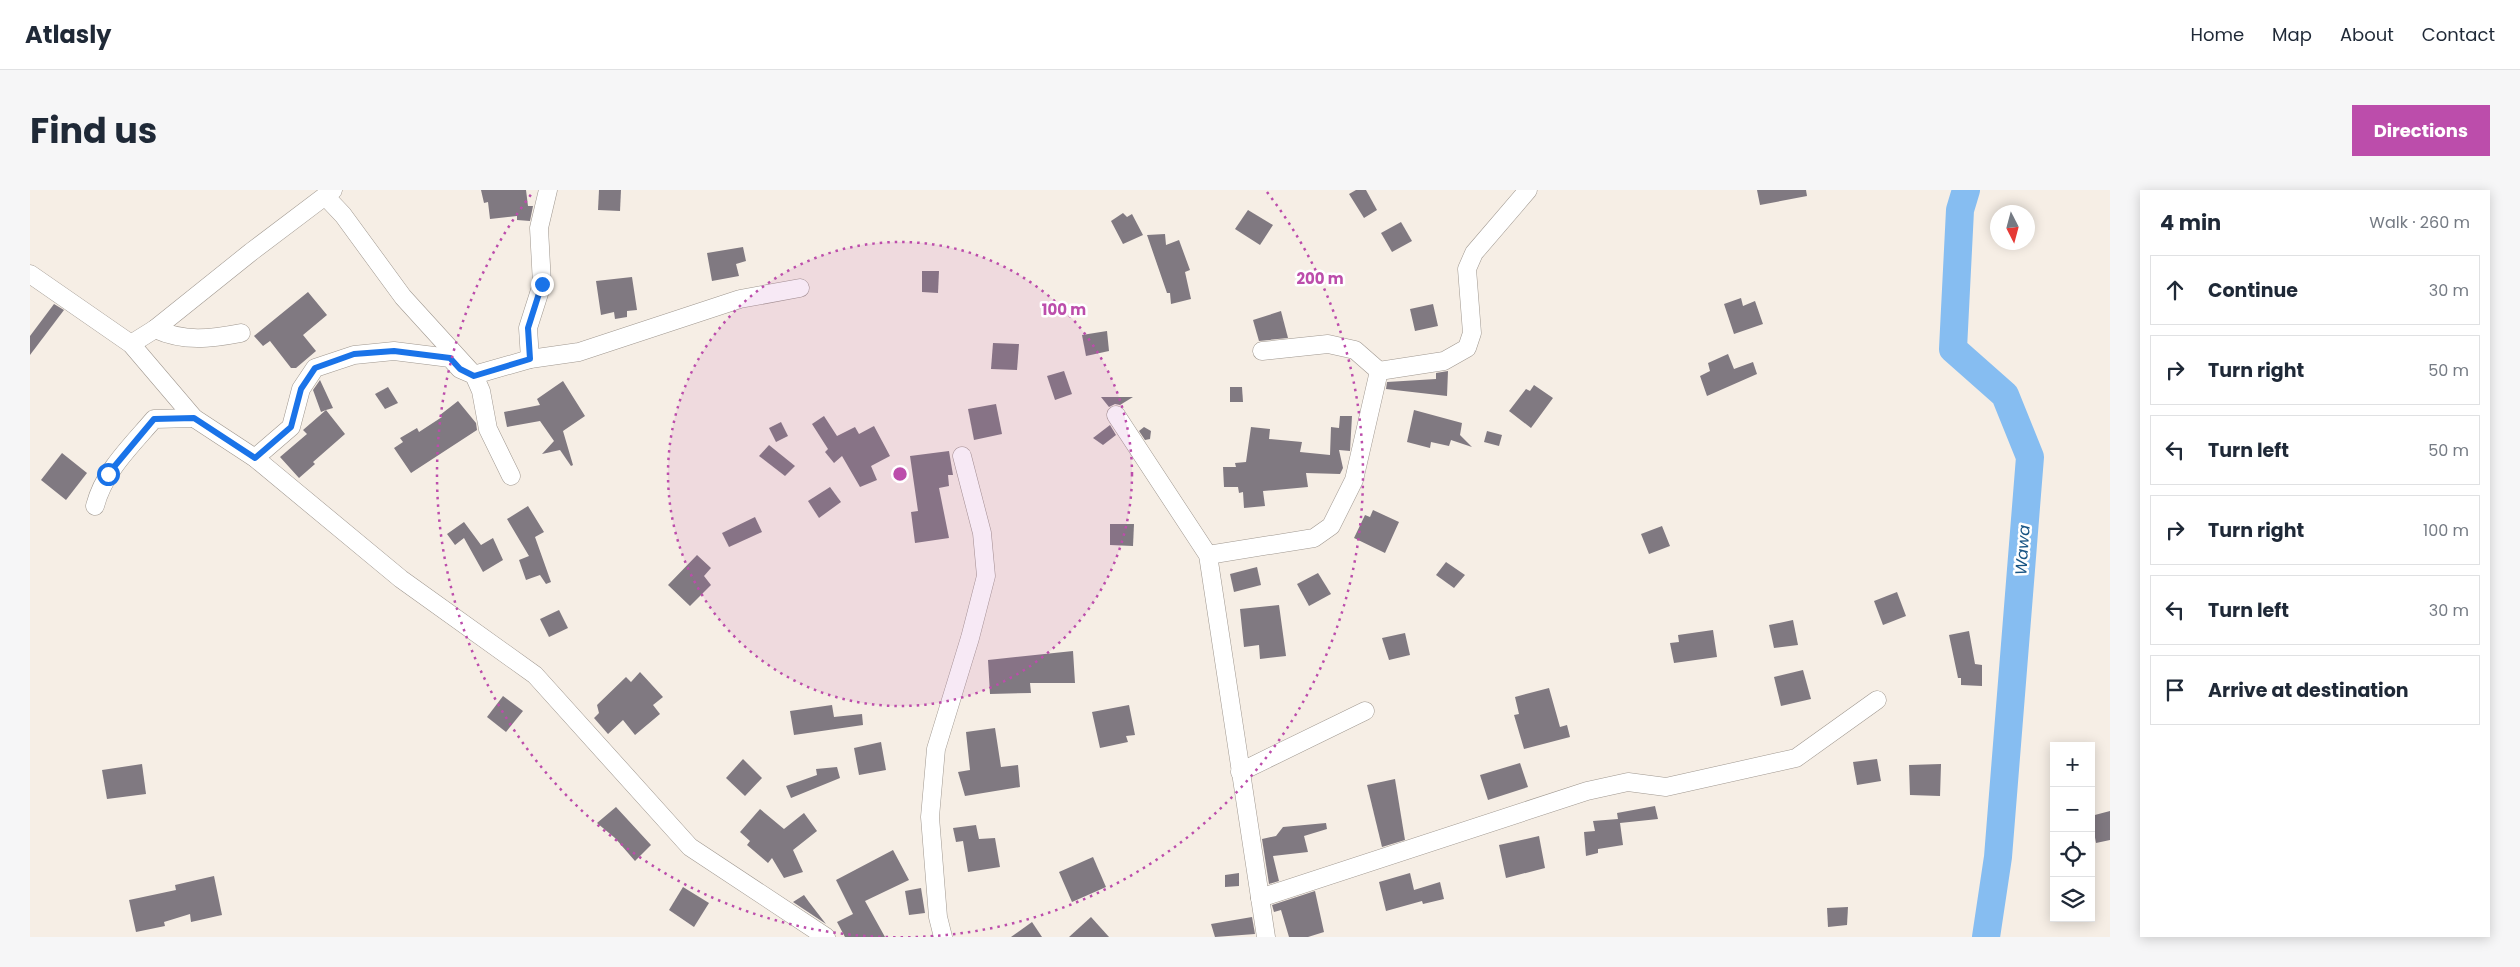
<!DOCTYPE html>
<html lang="en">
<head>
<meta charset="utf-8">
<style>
	body { margin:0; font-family:Poppins,sans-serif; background:#f6f6f7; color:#1f2937 }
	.controls { position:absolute; right:15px; bottom:15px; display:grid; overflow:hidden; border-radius:0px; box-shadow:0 2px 12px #0003 }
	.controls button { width:45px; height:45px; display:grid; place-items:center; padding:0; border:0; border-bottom:1px solid #e0e1e3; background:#fff; color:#1f2937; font:25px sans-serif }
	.compass { position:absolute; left:1960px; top:15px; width:45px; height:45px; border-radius:50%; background:#fff; box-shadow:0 2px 12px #0003; rotate:174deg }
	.stop { position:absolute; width:15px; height:15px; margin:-11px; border:4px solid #1a73e8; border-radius:50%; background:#fff }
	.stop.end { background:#1a73e8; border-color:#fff; box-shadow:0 1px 5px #0008 }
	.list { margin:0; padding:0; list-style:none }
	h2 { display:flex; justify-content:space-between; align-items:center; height:65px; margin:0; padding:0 20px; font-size:21px }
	h2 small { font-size:16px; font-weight:400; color:#747a83 }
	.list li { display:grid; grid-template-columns:32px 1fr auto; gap:15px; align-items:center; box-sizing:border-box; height:70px; margin:0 10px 10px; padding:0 10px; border:1px solid #e0e1e3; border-radius:0px }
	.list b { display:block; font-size:19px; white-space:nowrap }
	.list em { font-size:16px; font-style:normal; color:#747a83 }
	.icon { flex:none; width:28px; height:28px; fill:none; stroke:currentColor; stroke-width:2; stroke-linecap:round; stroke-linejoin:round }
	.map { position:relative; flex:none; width:2080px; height:747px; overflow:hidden; border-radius:0px }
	header { display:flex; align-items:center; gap:30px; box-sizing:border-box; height:70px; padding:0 25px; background:#fff; border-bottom:1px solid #e0e1e3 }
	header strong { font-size:24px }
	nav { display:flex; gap:28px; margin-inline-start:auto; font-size:18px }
	.intro { display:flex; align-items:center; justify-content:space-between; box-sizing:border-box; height:120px; padding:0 30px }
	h1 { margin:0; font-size:35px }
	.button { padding:12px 22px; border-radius:0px; background:#bc4dab; color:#fff; font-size:18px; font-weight:700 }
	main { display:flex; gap:30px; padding:0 30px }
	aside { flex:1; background:#fff; border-radius:0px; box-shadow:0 2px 12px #0003 }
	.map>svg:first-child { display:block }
</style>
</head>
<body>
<header>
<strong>Atlasly</strong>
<nav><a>Home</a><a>Map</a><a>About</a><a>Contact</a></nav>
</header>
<div class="intro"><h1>Find us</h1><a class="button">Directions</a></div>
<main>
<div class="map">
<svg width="2080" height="747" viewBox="0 0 2080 747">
	<rect width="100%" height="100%" fill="#f6eee5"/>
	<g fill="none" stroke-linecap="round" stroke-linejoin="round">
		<path stroke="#86bdf1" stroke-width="28" d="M1936 0 1930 20 1923 159 1975 205 2000 267 1968 667 1956 747"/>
	</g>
	<g fill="#807981">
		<path d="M451 0H496L498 16H503L500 31 487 30V26L460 29 458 12 454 13Z"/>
		<path d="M569 0H591L590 21 568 20Z"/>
		<path d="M1326 0H1336L1347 20 1334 28 1319 4Z"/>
		<path d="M1727 0H1776L1777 6 1730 15Z"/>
		<path d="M1218 20 1243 35 1230 55 1205 39Z"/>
		<path d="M1093 23 1097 27 1102 24 1113 45 1093 54 1081 31Z"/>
		<path d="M1371 32 1382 51 1362 62 1351 43Z"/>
		<path d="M1135 44 1136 55 1149 50 1160 80 1155 82 1161 109 1141 114 1140 103H1137L1117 45Z"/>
		<path d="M713 57 716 71 706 74 709 86 682 91 677 63Z"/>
		<path d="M892 81H909L908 103 892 102Z"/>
		<path d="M602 87 607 120 597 121V127L585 129 584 122 571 125 566 91Z"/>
		<path d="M278 102 297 125 273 145 286 161 266 178H261L240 151 233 156 224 146Z"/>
		<path d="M1711 108 1713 116 1725 111 1733 134 1704 144 1694 114Z"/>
		<path d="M24 114 34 120 0 165V146Z"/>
		<path d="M1403 114 1408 136 1385 141 1380 119Z"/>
		<path d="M1251 121 1258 148 1229 151 1223 130Z"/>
		<path d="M1077 141 1079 161 1056 166 1052 145Z"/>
		<path d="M963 153 989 154 987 180 961 179Z"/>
		<path d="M1698 164 1704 179 1723 172 1727 184 1677 206 1670 186 1680 181 1678 173Z"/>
		<path d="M1034 181 1042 204 1025 210 1017 186Z"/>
		<path d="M1418 181 1417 206 1356 199 1357 192 1406 189V183Z"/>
		<path d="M290 190 303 218 296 220 315 244 283 272 285 274 269 288 250 267 277 244 273 240 296 220 291 222 283 200Z"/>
		<path d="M533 191 555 226 533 241 543 275 541 276 530 260 512 264 524 251 510 231 477 237 474 222 510 215 507 209Z"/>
		<path d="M1504 195 1523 208 1501 238 1479 221 1496 199 1500 201Z"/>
		<path d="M358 197 368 213 355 219 345 204Z"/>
		<path d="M1200 197H1212L1213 212H1200Z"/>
		<path d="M1071 207H1103L1090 215 1085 214 1079 217Z"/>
		<path d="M428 211 446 233 447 240 381 283 364 258 373 252 370 248 387 238 389 242 412 227 410 225Z"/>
		<path d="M966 214 972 244 944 250 938 219Z"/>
		<path d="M1384 220 1432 233 1430 245 1442 257 1421 250 1419 256 1401 252 1400 258 1377 252Z"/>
		<path d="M794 226 807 246 825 237 829 244 844 236 860 266 841 276 847 290 830 297 812 266 804 273 795 262 798 259 782 234Z"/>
		<path d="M1310 226H1322L1320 261 1309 260 1313 278 1310 284 1276 283 1278 297 1233 301 1235 316 1214 318 1213 302 1209 303 1208 297H1194L1193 277H1206L1205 273 1216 272 1221 237 1240 239 1239 249 1272 252 1270 262 1300 265 1301 237 1309 238Z"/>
		<path d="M751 232 758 246 746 252 739 238Z"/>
		<path d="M1080 235 1086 245 1073 255 1063 248Z"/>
		<path d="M1114 237 1121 241 1120 249 1115 250 1109 241Z"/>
		<path d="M1457 241 1472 245 1469 256 1454 252Z"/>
		<path d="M739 255 765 276 755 286 729 266Z"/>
		<path d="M919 261 923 285H918L919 296 909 298 919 348 885 353 881 322 888 321 880 266Z"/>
		<path d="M32 263 57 283 36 310 11 290Z"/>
		<path d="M800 297 811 312 789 328 778 311Z"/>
		<path d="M498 316 514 342 505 347 521 392 516 394 510 385 496 390 489 370 499 366 477 329Z"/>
		<path d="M1343 320 1369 332 1355 363 1324 348 1335 325 1340 327Z"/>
		<path d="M725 327 732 342 699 357 692 343Z"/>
		<path d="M434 332 451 355 463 348 473 370 453 382 434 348 425 355 417 344Z"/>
		<path d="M1080 334H1104L1103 356 1080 355Z"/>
		<path d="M1632 336 1640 356 1619 364 1611 344Z"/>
		<path d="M667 365 681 378 674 386 681 395 660 416 638 395Z"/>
		<path d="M1416 372 1435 385 1424 398 1406 385Z"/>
		<path d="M1227 377 1231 395 1204 402 1200 384Z"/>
		<path d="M1288 383 1301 404 1279 416 1267 394Z"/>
		<path d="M1867 402 1876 426 1853 435 1844 411Z"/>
		<path d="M1249 415 1256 466 1230 469 1229 455 1214 457 1210 419Z"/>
		<path d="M529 420 538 438 519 447 510 429Z"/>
		<path d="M1763 430 1768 455 1744 458 1739 435Z"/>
		<path d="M1683 440 1687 467 1644 473 1640 453 1649 452 1648 445Z"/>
		<path d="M1939 441 1945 474 1952 475V496L1931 495V488H1928L1919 445Z"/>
		<path d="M1375 443 1380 465 1359 470 1352 448Z"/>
		<path d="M1043 461 1045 493H1000L1001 503 960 504 958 470Z"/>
		<path d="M1773 480 1781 509 1751 516 1744 487Z"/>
		<path d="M610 482 633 507 623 515 630 524 605 545 593 530 578 544 564 528 569 523 567 515 596 487 601 492Z"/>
		<path d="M1519 498 1530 537 1537 535 1540 547 1494 559 1484 525 1489 524 1485 507Z"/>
		<path d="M473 506 493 521 476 542 457 527Z"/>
		<path d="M802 515 804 527 832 524 833 535 764 545 760 521Z"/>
		<path d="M1099 515 1105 545 1096 546 1098 552 1070 558 1062 522Z"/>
		<path d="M965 538 971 577 988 575 990 597 935 606 928 582 940 580 936 542Z"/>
		<path d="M851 552 856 580 829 585 824 558Z"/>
		<path d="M713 569 732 588 715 606 696 588Z"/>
		<path d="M1847 569 1851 591 1827 595 1823 572Z"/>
		<path d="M1490 573 1498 597 1458 610 1450 585Z"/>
		<path d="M112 574 116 604 77 609 72 580Z"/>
		<path d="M1911 574 1910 606 1880 605 1879 575Z"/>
		<path d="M807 577 810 588 761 608 756 596 787 585 786 579Z"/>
		<path d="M1365 589 1375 650 1352 657 1337 595Z"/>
		<path d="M1625 616 1628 629 1590 633 1593 655 1568 659V663L1556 666 1554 642 1565 641 1563 631 1588 629 1587 623Z"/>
		<path d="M586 617 621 655 605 671 585 648 567 633Z"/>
		<path d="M730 619 754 639 774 623 787 641 763 660 773 682 754 688 742 668 738 673 717 655 720 651 710 642Z"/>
		<path d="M2080 621V650L2066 653 2061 626Z"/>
		<path d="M1296 633 1297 639 1274 646 1278 662 1243 666 1249 691 1239 694 1232 649 1246 646 1253 637Z"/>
		<path d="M946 635 949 649 965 648 970 677 938 682 933 651 926 652 923 638Z"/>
		<path d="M1509 646 1515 678 1476 688 1469 655Z"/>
		<path d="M863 660 879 690 835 711 855 747H815L807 732 823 724 806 690Z"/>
		<path d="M1063 667 1076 697 1042 712 1029 682Z"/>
		<path d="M1209 683V696L1195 697V685Z"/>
		<path d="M1380 683 1384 700 1410 692 1414 709 1393 714 1392 711 1356 721 1349 692Z"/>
		<path d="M184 686 192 725 161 732 160 724 134 732 135 736 106 742 99 710 146 700 145 695Z"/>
		<path d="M653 697 679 713 664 737 639 720Z"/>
		<path d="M891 698 895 723 879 725 875 701Z"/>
		<path d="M1285 701 1294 742 1278 747H1259L1251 720 1244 722 1242 715Z"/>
		<path d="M774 705 779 712 796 734 763 712Z"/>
		<path d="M1818 717 1817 735 1798 737 1797 718Z"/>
		<path d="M1061 727 1079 747H1039Z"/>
		<path d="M1222 727 1225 744 1185 747 1181 734Z"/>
		<path d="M1002 732 1012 747H981Z"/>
	</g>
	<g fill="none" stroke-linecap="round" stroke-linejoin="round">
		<defs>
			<g id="minor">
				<path d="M296 7 313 25 373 107 444 185 451 201 458 239 481 286"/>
				<path d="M0 84 101 154 164 228 225 268 371 389 505 485 660 657 796 747"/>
				<path d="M125 139C154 152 180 149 211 143"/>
				<path d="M101 154 125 139 221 62 303 0"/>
				<path d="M500 169 498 138 512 94 509 38 518 0"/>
				<path d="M1349 181 1414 171 1437 158 1442 143 1437 79 1444 63 1498 0"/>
				<path d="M1086 225 1178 365 1236 747"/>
				<path d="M225 268 261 237 271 199 285 178 324 165 364 161 420 168 430 179 444 185 500 169 549 162 710 109 770 98"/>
				<path d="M65 316C74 281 101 256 124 229L164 228"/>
				<path d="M1178 365 1284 348 1301 336 1324 290 1349 181 1325 160 1298 154 1232 161"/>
				<path d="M1210 582 1335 521"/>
				<path d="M1230 708 1557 601 1598 592 1636 597 1766 568 1847 510"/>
				<path d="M913 747 908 727 900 627 906 559 940 448 956 386 952 343 932 266"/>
			</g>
		</defs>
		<use href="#minor" stroke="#9f978f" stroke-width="19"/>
		<use href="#minor" stroke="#fff" stroke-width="18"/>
	</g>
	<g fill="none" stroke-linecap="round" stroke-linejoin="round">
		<path stroke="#1a73e8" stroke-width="6" d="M78 284 124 229 164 228 225 268 261 237 271 199 285 178 324 164 364 161 420 168 430 179 444 186 500 169 498 138 512 94"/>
	</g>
	<circle cx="870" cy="284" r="232" fill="#bc4dab" fill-opacity=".12"/>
	<g fill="none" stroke="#bc4dab" stroke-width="2.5" stroke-dasharray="2.5 5">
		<circle cx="870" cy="284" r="232"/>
		<path d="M1237 2A463 463 0 1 1 503 2"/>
	</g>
	<g text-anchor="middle" stroke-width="5" stroke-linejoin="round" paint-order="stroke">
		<g font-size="16" font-style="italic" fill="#175484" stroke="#fff">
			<text transform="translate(1992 360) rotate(-86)" y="6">Wawa</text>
		</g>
	</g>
	<circle cx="870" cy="284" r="8" fill="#bc4dab" stroke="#fff" stroke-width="2.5"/>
	<g font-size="15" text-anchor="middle" font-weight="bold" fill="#bc4dab" stroke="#fff" stroke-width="5" stroke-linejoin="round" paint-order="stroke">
		<text x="1290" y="94">200 m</text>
		<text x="1034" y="125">100 m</text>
	</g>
</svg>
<div class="controls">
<button>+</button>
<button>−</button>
<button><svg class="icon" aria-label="locate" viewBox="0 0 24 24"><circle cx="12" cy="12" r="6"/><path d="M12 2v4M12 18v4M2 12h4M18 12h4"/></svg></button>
<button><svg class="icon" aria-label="layers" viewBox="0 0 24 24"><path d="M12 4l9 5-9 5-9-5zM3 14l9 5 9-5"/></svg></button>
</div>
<svg class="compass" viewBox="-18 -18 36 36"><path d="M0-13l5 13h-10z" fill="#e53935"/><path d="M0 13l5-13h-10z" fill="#747a83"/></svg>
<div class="stop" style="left:78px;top:284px"></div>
<div class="stop end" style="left:512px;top:94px"></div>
</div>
<aside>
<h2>4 min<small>Walk · 260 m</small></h2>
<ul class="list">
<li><svg class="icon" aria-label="ahead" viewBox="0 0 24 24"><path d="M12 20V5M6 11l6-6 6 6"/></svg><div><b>Continue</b></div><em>30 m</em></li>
<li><svg class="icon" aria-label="right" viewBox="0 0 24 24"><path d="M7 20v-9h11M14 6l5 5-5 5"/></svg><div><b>Turn right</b></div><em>50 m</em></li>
<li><svg class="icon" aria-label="left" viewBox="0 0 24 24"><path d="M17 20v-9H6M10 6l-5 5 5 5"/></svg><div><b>Turn left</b></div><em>50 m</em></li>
<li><svg class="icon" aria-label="right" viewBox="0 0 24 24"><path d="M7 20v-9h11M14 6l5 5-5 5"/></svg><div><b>Turn right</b></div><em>100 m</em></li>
<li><svg class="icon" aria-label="left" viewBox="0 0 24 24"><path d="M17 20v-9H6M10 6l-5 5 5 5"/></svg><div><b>Turn left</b></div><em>30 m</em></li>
<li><svg class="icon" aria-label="arrive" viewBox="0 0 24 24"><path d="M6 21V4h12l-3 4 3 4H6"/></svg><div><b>Arrive at destination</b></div></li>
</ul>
</aside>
</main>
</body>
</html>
